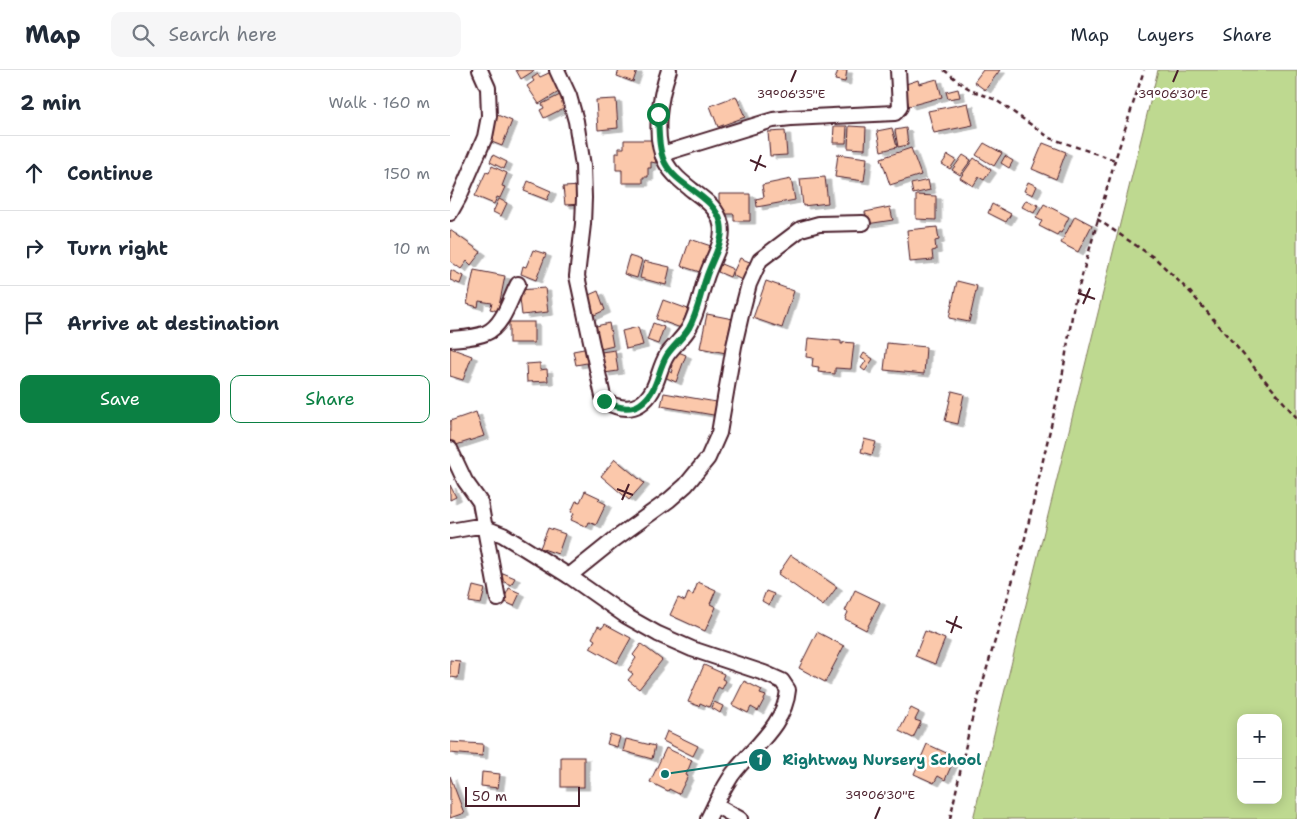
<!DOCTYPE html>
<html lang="en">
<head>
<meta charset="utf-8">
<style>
	body { margin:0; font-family:"Shantell Sans",sans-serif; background:#f6f6f7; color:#1f2937 }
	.controls { position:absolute; right:15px; bottom:15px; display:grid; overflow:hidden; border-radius:10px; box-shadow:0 2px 12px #0003 }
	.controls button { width:45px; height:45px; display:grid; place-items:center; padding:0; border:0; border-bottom:1px solid #e0e1e3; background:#fff; color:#1f2937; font:25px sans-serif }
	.scale { position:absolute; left:15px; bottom:12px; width:115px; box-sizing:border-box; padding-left:5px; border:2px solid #4a1f2b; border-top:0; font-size:14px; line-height:18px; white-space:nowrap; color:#4a1f2b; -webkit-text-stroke:4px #fff; paint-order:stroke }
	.stop { position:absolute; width:15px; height:15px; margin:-11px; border:4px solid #0b8043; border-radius:50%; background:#fff }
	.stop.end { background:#0b8043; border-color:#fff; box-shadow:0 1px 5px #0008 }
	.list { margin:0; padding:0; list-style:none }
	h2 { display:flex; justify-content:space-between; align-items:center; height:65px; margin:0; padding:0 20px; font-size:21px }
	h2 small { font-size:16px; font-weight:400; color:#747a83 }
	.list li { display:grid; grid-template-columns:32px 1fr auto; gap:15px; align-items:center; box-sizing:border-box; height:75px; padding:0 20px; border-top:1px solid #e0e1e3 }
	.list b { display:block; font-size:19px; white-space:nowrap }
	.list em { font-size:16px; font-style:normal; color:#747a83 }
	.actions { display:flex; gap:10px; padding:15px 20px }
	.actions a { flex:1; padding:11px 0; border:1px solid #0b8043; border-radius:10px; text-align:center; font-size:18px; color:#0b8043 }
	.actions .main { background:#0b8043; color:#fff }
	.icon { flex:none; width:28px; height:28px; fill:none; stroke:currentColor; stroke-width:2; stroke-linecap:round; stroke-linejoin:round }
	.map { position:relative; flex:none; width:847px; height:749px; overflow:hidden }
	header { display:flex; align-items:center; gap:30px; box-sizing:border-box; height:70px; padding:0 25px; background:#fff; border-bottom:1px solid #e0e1e3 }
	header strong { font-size:24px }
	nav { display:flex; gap:28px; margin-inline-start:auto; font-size:18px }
	.search { width:350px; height:45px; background:#f6f6f7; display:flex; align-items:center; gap:12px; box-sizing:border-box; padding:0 18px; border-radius:10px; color:#747a83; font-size:19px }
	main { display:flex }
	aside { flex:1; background:#fff }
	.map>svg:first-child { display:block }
</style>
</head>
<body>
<header>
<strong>Map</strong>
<div class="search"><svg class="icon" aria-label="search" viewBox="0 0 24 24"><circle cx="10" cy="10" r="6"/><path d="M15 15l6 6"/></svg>Search here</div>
<nav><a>Map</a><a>Layers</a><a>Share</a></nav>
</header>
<main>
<aside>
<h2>2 min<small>Walk · 160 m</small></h2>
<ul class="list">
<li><svg class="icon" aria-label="ahead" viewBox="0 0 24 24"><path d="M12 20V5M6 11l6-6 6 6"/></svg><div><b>Continue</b></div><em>150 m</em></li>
<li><svg class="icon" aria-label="right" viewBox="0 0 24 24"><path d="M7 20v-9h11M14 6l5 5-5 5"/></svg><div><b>Turn right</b></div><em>10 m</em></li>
<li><svg class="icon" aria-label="arrive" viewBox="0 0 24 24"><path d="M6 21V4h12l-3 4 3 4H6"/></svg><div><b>Arrive at destination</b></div></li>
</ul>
<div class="actions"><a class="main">Save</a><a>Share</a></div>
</aside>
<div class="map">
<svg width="847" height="749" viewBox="0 0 847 749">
	<defs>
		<filter id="shadow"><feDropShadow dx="5.5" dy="3" stdDeviation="0" flood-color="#0004"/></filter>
	</defs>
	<rect width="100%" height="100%" fill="#fff"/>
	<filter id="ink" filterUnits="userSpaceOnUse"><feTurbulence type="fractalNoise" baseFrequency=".02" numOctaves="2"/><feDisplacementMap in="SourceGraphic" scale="10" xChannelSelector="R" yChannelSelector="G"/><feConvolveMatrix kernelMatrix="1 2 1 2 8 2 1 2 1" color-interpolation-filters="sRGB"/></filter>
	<g filter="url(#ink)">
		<path fill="#bed990" stroke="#847c5e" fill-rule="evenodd" d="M708 0H847V749H523ZM791 648H828V730H791Z"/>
		<g fill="#fbc8ab" stroke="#4a1f2b" filter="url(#shadow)">
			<path d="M66 0H85L71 9Z"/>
			<path d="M169 0H187L183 12 167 6Z"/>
			<path d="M388 0H397L395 12 385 10Z"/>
			<path d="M533 0H550L535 20 524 12Z"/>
			<path d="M101 2 112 20 89 34 77 16 84 11 82 8 88 4 90 7Z"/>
			<path d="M487 9 492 27 459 36 453 15 468 10 469 14Z"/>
			<path d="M508 19 510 27 498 29 496 22Z"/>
			<path d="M114 23 120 35 94 48 90 40 94 38 92 34Z"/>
			<path d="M286 26 295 47 268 57 260 36Z"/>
			<path d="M166 29 168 58 148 60 146 30Z"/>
			<path d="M518 33 523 55 484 63 478 41Z"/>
			<path d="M45 44 62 51 52 76 34 69Z"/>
			<path d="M384 56H397L396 73H383Z"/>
			<path d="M399 56 416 57 415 79 398 78Z"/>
			<path d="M442 58 447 77 431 81 427 61Z"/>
			<path d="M456 58 458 75 448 77 445 60Z"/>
			<path d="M335 61 337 85 320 86 318 62Z"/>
			<path d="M174 70H208V88H205L206 93 201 92V98H198V107H193V113H172V100H166V83H169V78H174Z"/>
			<path d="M534 73 552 83 544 96 526 85Z"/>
			<path d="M593 73 616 82 606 109 582 99Z"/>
			<path d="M461 78 471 105 440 115 431 88Z"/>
			<path d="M388 84 417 88 414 111 385 107Z"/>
			<path d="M43 85 57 92 54 99 40 92Z"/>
			<path d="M498 85 506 90 500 99 492 94Z"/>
			<path d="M513 85 521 90 510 105 502 100Z"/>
			<path d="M555 86 563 91 559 98 551 93Z"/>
			<path d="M524 88 541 100 534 110 529 107 523 116 510 108Z"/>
			<path d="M42 96 57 103 52 116 55 117 50 128 47 127 44 134 25 126 36 102 39 103Z"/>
			<path d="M375 107 378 133 353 136 350 109Z"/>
			<path d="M341 109 345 130 307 137 306 129 314 127 312 115Z"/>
			<path d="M478 110 480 120 463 124 461 114Z"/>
			<path d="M78 111 101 121 97 130 74 121Z"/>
			<path d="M578 112 587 116 583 125 574 121Z"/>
			<path d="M132 116 133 134 115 135 113 117Z"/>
			<path d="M269 124H300V151H284V144H269Z"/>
			<path d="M466 125 486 126V150L466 149Z"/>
			<path d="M49 129 57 133 51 146 43 142Z"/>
			<path d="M576 130 588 135 584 143 572 137Z"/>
			<path d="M542 134 561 144 556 152 538 143Z"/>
			<path d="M594 134 619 147 611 163 609 162 607 165 589 156 592 151 586 148Z"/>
			<path d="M440 137 443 150 417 154 415 142Z"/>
			<path d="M625 146 642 155 628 182 611 173Z"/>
			<path d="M487 157 489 170 485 171 486 180 482 181 483 190 460 192 457 160Z"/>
			<path d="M0 160 31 182 21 195 17 191 11 199 0 191Z"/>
			<path d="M240 169 261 176 253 203 231 196Z"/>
			<path d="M83 180 96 184 86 210 71 204 73 196 76 197Z"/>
			<path d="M179 186 192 190 187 208 174 204Z"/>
			<path d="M290 188 302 193 294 211 282 205Z"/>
			<path d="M194 191 220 197 216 215 190 208Z"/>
			<path d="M271 194 283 199 280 207 268 202Z"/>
			<path d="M1 200 13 206 10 214 0 210Z"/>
			<path d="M24 200 55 206 48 241 40 239 42 233 29 231 28 237 17 234Z"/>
			<path d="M316 211 344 221 332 258 303 248Z"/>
			<path d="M507 211 527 216 519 252 499 248Z"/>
			<path d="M95 218 98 242 72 245 69 220Z"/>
			<path d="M148 221 155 240 140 247 132 228Z"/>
			<path d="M213 230 238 239 231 258 206 249Z"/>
			<path d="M257 244 283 249 276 283 250 278Z"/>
			<rect x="59" y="252" width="25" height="21"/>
			<path d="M159 253 163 276 147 280 142 257Z"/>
			<path d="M203 253 214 257 208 274 197 270Z"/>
			<path d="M188 257 193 275 176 279 172 261Z"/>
			<path d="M358 268 391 271V274H393V272L404 273 401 299 385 298V304L368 302 369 297 362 296 363 288 356 287Z"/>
			<path d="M437 273 476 277 474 304 434 300Z"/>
			<path d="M0 278 22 286 13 310 0 306Z"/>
			<path d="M139 278 142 292 126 295 123 281Z"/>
			<path d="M165 280 168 301 154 303 151 282Z"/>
			<path d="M223 280 236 285 226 312 212 306 214 299 222 303 223 300 221 299 222 295 218 293Z"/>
			<path d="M414 283 423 289 415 301 411 298 416 291 411 288Z"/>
			<path d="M90 293V300L97 299 98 311 77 312 76 294Z"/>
			<path d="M502 321 514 324 508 354 495 351Z"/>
			<path d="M214 323 272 333 269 346 211 336Z"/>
			<path d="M26 342 34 366 0 377V351Z"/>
			<path d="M414 369 426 372 422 385 411 382Z"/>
			<path d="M165 389 194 413 179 430 151 406Z"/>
			<path d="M0 415 6 427 0 430Z"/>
			<path d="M135 421 150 428 148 430 156 434 146 455 139 452 137 457 121 450 124 443 121 442 126 431 130 432Z"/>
			<path d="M98 458 115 464 108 484 90 478Z"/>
			<path d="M341 485 387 517 373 536 328 504Z"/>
			<path d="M53 503 65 508 61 515 50 510Z"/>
			<path d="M248 512 266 520 260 534 266 537 255 561 220 545 228 528 235 531 238 523 243 525Z"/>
			<path d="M23 516 35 519 31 534 19 532Z"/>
			<path d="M59 518 70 523 64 536 53 531Z"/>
			<path d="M405 520 430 532 416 560 395 549 398 542 395 541Z"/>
			<path d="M316 521 324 524 319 535 312 531Z"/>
			<path d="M155 554 181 568 167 593 140 578 145 570 142 568 148 556 152 558Z"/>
			<path d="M475 561 495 569 485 594 465 586Z"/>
			<path d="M367 562 394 576 375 612 349 598Z"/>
			<path d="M191 574 212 590 189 619 178 610 183 604 178 600 186 588 183 585Z"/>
			<path d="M0 590 10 591 8 608 0 607Z"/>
			<path d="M254 595 274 604 272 609 276 611 272 619 268 617 259 637 250 633 249 636 238 632Z"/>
			<path d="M294 611 312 620 310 624 316 626 308 641 301 637 298 643 282 635Z"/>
			<path d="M264 632 273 636 270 643 262 638Z"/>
			<path d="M461 638 469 642 465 650 471 652 463 668 449 661Z"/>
			<path d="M217 661 248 676 243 686 213 671Z"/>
			<path d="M160 664 170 667 167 677 157 674Z"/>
			<path d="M176 669 205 676 202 689 173 681Z"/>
			<path d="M0 672 33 674 32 686 0 683Z"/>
			<path d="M477 674 505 687 495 710 488 706 484 713 464 704Z"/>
			<path d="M216 678 242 690 236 705 238 706 229 724 219 719 218 721 200 712Z"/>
			<rect x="111" y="687" width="23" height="30"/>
			<path d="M32 702 50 704 48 718 31 716Z"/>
			<path d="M0 706 14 743 0 748Z"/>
		</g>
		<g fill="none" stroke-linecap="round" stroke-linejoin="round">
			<defs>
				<g id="street">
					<path d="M107 0 119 26 126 51 133 96 134 128 133 154 127 206 154 331C165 337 179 341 190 334 208 322 207 301 217 285 224 275 233 268 239 258 248 242 250 225 256 208 260 195 268 182 271 169 272 164 272 158 271 154 268 138 254 129 242 120 232 112 222 104 216 93 202 67 210 26 219 0"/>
					<path d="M212 84 323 50 341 48 445 43 450 37 448 0"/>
					<path d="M0 143 9 127 35 67 39 46 38 18 30 0"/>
					<path d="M0 269C11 268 25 268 36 263 53 256 60 229 68 214"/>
					<path d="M0 379 15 411 30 432 48 529"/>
					<path d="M0 461 23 457H33L53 465 119 506 176 546 208 564 242 579 314 603 332 611 338 620C335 655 302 678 282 705 273 719 265 734 258 749"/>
					<path d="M119 506 165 469 219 430 236 415 258 388 269 363 284 276 292 241 299 214 310 190 351 159 369 154 413 153"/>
					<path d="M265 735 290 749"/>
				</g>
			</defs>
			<use href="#street" stroke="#4a1f2b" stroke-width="18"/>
			<g stroke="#4a1f2b" stroke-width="2.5" stroke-dasharray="5 4" stroke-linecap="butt">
				<path d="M494 0 513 15 523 21 546 30 600 68 665 90"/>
				<path d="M647 149 706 189 741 223 847 348"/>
				<path d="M500 749 520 656 575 468 612 308 624 234 665 90 694 0"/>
			</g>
			<use href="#street" stroke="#fff" stroke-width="14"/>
		</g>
	</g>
	<g fill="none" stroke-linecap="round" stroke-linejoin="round" filter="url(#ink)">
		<path stroke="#0b8043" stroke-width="6" d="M154 331C165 337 179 341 190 334 208 322 207 301 217 285 224 275 233 268 239 258 248 242 250 225 256 208 260 195 268 182 271 168 272 164 272 158 271 153 264 125 228 118 215 93 208 79 209 60 208 44"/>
	</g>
	<path fill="none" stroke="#4a1f2b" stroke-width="2" d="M341 12 346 0M723 12 728 0M300 90 316 97M305 101 311 85M628 223 645 229M633 234 640 218M167 419 183 425M172 430 179 414M496 551 512 558M501 563 507 546M425 749 430 737"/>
	<g font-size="12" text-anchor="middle" fill="#4a1f2b" stroke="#fff" stroke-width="5" stroke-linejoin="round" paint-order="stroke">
		<text x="341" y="28">39°06'35"E</text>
		<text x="723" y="28">39°06'30"E</text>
		<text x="430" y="729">39°06'30"E</text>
	</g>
	<path fill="none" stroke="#0f766e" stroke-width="2" d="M215 704L310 690"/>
	<g fill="#0f766e" stroke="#fff" stroke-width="2">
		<circle cx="215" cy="704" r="5"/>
		<circle cx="310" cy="690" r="12"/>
	</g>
	<g font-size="15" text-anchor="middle" font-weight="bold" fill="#fff">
		<text x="310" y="695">1</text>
	</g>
	<g font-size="15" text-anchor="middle" font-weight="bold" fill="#0f766e" stroke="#fff" stroke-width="5" stroke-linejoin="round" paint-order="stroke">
		<text x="432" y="695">Rightway Nursery School</text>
	</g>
</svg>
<div class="controls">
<button>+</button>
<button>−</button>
</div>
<div class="scale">50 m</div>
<div class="stop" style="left:208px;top:44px"></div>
<div class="stop end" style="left:154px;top:331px"></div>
</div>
</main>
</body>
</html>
